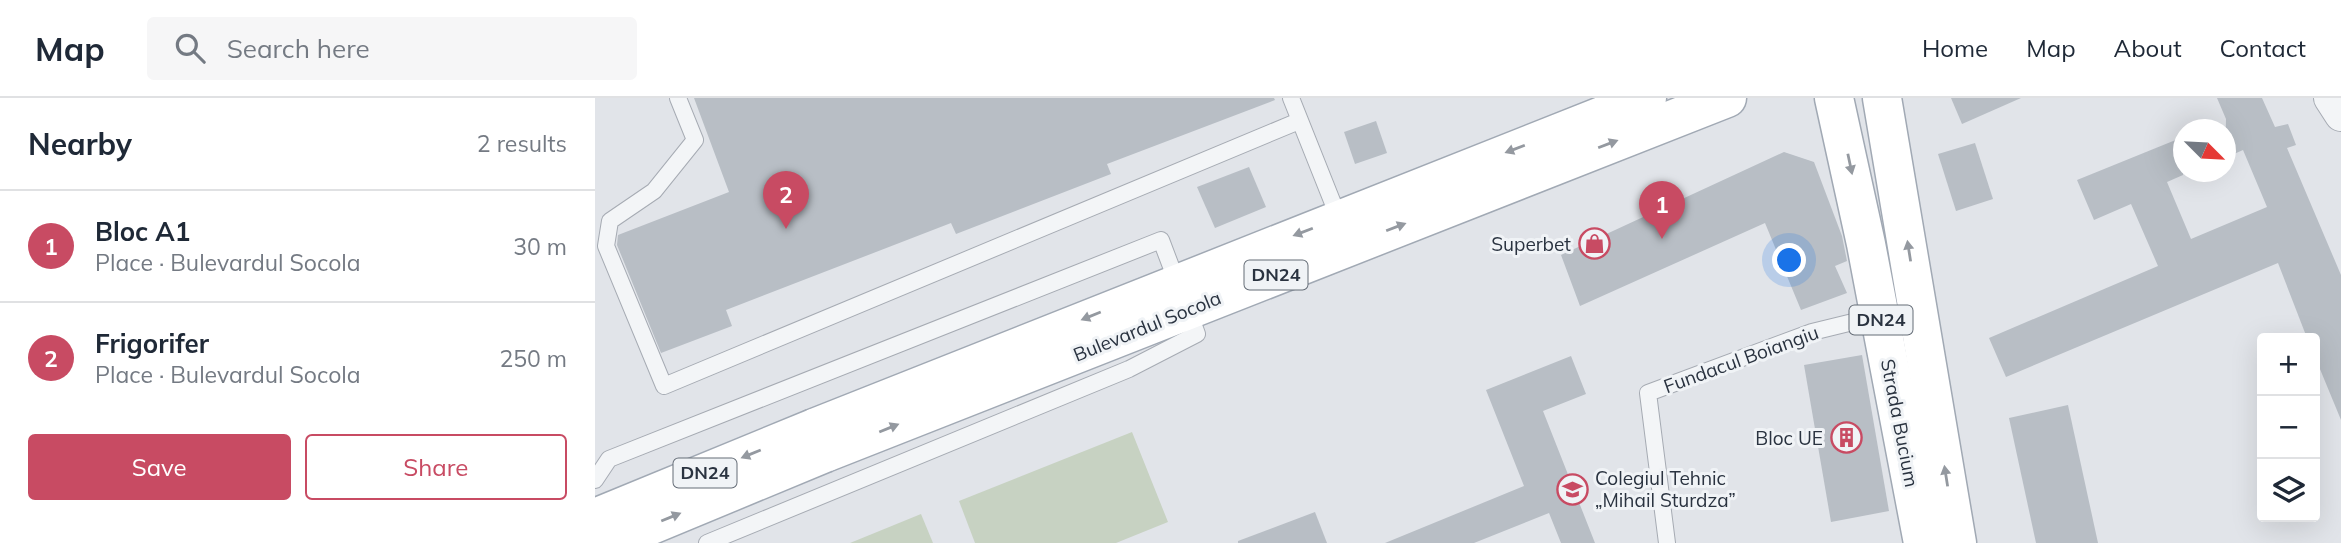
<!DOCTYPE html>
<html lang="en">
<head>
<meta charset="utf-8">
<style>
	body { margin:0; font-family:Mulish,sans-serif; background:#f6f6f7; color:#1f2937 }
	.controls { position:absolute; right:21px; bottom:21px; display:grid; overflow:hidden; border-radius:7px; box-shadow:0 7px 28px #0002 }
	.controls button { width:63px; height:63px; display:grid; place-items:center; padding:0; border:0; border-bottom:2px solid #e0e1e3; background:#fff; color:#1f2937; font:35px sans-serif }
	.compass { position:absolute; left:1578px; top:21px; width:63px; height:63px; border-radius:50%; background:#fff; box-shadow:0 7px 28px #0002; rotate:114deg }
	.you { position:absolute; left:1195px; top:163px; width:24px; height:24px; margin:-18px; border:5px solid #fff; border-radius:50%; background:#1a73e8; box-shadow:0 0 0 10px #1a73e833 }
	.badge { display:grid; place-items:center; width:46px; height:46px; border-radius:50%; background:#c84b63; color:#fff; font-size:23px; font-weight:700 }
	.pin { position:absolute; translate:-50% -58px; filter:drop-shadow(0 2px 4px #0008) }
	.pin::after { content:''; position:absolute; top:37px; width:24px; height:21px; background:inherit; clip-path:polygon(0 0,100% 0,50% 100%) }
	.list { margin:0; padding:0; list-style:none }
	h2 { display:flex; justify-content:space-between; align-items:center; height:91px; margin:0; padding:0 28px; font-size:30px }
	h2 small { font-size:23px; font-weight:400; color:#747a83 }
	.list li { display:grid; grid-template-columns:46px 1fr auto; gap:21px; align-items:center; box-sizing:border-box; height:112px; padding:0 28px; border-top:2px solid #e0e1e3 }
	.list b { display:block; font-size:26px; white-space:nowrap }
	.list p { margin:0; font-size:23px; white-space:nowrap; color:#747a83 }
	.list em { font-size:23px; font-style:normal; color:#747a83 }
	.actions { display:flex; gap:14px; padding:21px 28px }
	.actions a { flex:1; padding:16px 0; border:2px solid #c84b63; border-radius:7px; text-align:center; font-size:24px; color:#c84b63 }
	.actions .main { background:#c84b63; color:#fff }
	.icon { flex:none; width:38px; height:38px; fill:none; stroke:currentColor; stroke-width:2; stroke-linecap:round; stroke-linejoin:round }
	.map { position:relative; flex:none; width:1746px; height:445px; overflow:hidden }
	header { display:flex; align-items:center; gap:42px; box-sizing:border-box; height:98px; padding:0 35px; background:#fff; border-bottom:2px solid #e0e1e3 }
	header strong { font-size:33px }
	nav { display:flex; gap:38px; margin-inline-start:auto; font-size:24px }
	.search { width:490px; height:63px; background:#f6f6f7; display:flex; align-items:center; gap:18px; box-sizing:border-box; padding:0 24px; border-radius:7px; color:#747a83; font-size:26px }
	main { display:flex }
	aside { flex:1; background:#fff }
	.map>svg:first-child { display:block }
</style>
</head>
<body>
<header>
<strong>Map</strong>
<div class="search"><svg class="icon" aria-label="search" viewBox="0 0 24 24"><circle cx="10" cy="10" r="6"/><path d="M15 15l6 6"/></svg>Search here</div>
<nav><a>Home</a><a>Map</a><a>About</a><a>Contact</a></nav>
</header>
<main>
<aside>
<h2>Nearby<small>2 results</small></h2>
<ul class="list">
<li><span class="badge">1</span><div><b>Bloc A1</b><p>Place · Bulevardul Socola</p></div><em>30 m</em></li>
<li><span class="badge">2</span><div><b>Frigorifer</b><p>Place · Bulevardul Socola</p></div><em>250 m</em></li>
</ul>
<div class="actions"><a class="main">Save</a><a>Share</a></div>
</aside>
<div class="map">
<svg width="1746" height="445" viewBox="0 0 1746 445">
	<rect width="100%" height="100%" fill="#e1e4e9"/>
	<g fill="#c7d2c2">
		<path d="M537 334 573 424 521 445H380L364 403Z"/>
		<path d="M326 416 338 445H255Z"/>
	</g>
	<g fill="#b8bec5">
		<path d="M99 0H679L680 2 512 66 516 76 361 136 356 125 131 212 137 228 66 255 22 147 23 137 134 94Z"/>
		<path d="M1356 0H1426L1367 26Z"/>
		<path d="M1622 0H1667L1680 29 1693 26 1701 47 1692 50 1746 177V322L1720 259V240H1712L1683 165 1411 279 1394 240 1563 168 1536 106 1499 122 1482 82 1588 39V77L1572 84 1596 141 1672 109 1648 52 1630 60 1631 21Z"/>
		<path d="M781 23 792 55 760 66 749 34Z"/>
		<path d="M1380 45 1398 101 1361 113 1343 56Z"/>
		<path d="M1189 54 1219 64 1247 138 1252 163 1240 168 1252 195 1206 212 1170 125 985 208 966 157Z"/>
		<path d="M654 69 671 109 620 130 602 89Z"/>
		<path d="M1267 257 1294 413 1236 424 1209 267Z"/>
		<path d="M976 258 991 296 948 313 1000 445H966L954 415 879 445H790L929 388 891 292Z"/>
		<path d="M1473 307 1503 445H1441L1414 320Z"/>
		<path d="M720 414 732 445H643V443Z"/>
	</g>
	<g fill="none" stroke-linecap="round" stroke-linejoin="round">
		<defs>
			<g id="lane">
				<path d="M83 0 100 42 59 93 15 123 11 148 69 288 704 23"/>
				<path d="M696 0 745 123"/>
				<path d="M0 382 14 361 566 142 583 187"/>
				<path d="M112 445 534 271 602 236 593 211"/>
				<path d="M1072 445 1053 295 1217 234 1262 223"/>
			</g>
			<path id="street" d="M1735 0 1746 17"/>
			<g id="primary">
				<path d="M1239 0 1271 146 1328 445"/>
				<path d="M1287 0 1362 445"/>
				<path d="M219 330 1052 0"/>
				<path d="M230 355 1132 0"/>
			</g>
		</defs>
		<use href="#lane" stroke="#a6abb3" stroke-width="18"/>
		<use href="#street" stroke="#a6abb3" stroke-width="34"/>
		<use href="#primary" stroke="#a1a9b4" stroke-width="41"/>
		<use href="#lane" stroke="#f3f5f7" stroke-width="16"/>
		<use href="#street" stroke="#f3f5f7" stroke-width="32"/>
		<use href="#primary" stroke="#fff" stroke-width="38"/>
		<defs>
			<g id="primary-bridge">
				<path d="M0 420 219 330"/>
				<path d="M13 445 230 355"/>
			</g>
		</defs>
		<use href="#primary-bridge" stroke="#a1a9b4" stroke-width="41" stroke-linecap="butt"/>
		<use href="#primary-bridge" stroke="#fff" stroke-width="38"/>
	</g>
	<defs><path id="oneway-solid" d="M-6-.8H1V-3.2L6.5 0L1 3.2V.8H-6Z" transform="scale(1.75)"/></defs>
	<g fill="#9499a0">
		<use href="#oneway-solid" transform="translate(1013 46) rotate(-21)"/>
		<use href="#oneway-solid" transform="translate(920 51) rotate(159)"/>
		<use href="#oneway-solid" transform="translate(1255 66) rotate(78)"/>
		<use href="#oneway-solid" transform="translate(801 129) rotate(-21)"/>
		<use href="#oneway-solid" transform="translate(708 134) rotate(159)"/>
		<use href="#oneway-solid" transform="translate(1314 153) rotate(-99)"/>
		<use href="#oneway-solid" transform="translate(496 218) rotate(158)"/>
		<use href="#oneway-solid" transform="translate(294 330) rotate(-22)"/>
		<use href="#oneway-solid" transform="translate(156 356) rotate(158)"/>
		<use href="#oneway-solid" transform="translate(1351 378) rotate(-99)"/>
		<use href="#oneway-solid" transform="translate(76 419) rotate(-22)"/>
	</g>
	<defs>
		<symbol id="shop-ring" viewBox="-11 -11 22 22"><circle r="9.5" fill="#f0f3f6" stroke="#c84b63" stroke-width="1.5"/><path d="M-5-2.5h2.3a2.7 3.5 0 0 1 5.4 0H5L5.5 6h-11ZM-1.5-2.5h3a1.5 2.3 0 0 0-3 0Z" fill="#c84b63"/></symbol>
		<symbol id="building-ring" viewBox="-11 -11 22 22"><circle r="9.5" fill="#f0f3f6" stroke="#c84b63" stroke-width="1.5"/><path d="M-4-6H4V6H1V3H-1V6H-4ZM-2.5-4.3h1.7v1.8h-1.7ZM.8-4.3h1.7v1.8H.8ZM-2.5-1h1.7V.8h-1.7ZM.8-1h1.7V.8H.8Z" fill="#c84b63"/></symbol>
		<symbol id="school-ring" viewBox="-11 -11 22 22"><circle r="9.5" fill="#f0f3f6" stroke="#c84b63" stroke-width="1.5"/><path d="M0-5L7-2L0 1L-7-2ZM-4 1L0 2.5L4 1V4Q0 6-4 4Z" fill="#c84b63"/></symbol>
	</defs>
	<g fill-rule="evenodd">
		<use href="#shop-ring" x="982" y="128" width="35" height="35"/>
		<use href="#building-ring" x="1234" y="322" width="35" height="35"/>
		<use href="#school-ring" x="960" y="374" width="35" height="35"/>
	</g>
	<g text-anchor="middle" stroke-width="6" stroke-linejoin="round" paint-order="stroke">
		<g fill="#f0f3f6" stroke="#656d77" stroke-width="2">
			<rect x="649.5" y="162.5" width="63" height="29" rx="5"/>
			<rect x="1254.5" y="207.5" width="63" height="29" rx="5"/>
			<rect x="78.5" y="360.5" width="63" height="29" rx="5"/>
		</g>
		<g font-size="18" font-weight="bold" fill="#2a3340">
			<text x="681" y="183">DN24</text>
			<text x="1286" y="228">DN24</text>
			<text x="110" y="381">DN24</text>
		</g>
		<g font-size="19" fill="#2a3340" stroke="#f0f3f6" text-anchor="end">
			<text x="976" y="153">Superbet</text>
			<text x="1228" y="347">Bloc UE</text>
			<text x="1000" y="387" text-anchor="start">Colegiul Tehnic<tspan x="1000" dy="22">„Mihail Sturdza”</tspan></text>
		</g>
		<g font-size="19" fill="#2a3340" stroke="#f0f3f6">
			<text transform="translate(552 228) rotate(-22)" y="7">Bulevardul Socola</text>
			<text transform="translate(1146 261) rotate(-20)" y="7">Fundacul Boiangiu</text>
			<text transform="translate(1305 325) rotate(79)" y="7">Strada Bucium</text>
		</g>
	</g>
</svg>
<div class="controls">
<button>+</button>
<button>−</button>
<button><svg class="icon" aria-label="layers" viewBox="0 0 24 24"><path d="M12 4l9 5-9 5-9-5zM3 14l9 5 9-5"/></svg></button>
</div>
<svg class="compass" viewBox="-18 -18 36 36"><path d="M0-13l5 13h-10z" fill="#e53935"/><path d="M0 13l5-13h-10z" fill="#747a83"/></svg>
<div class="you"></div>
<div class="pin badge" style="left:1067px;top:141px">1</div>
<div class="pin badge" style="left:191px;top:131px">2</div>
</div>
</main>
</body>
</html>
